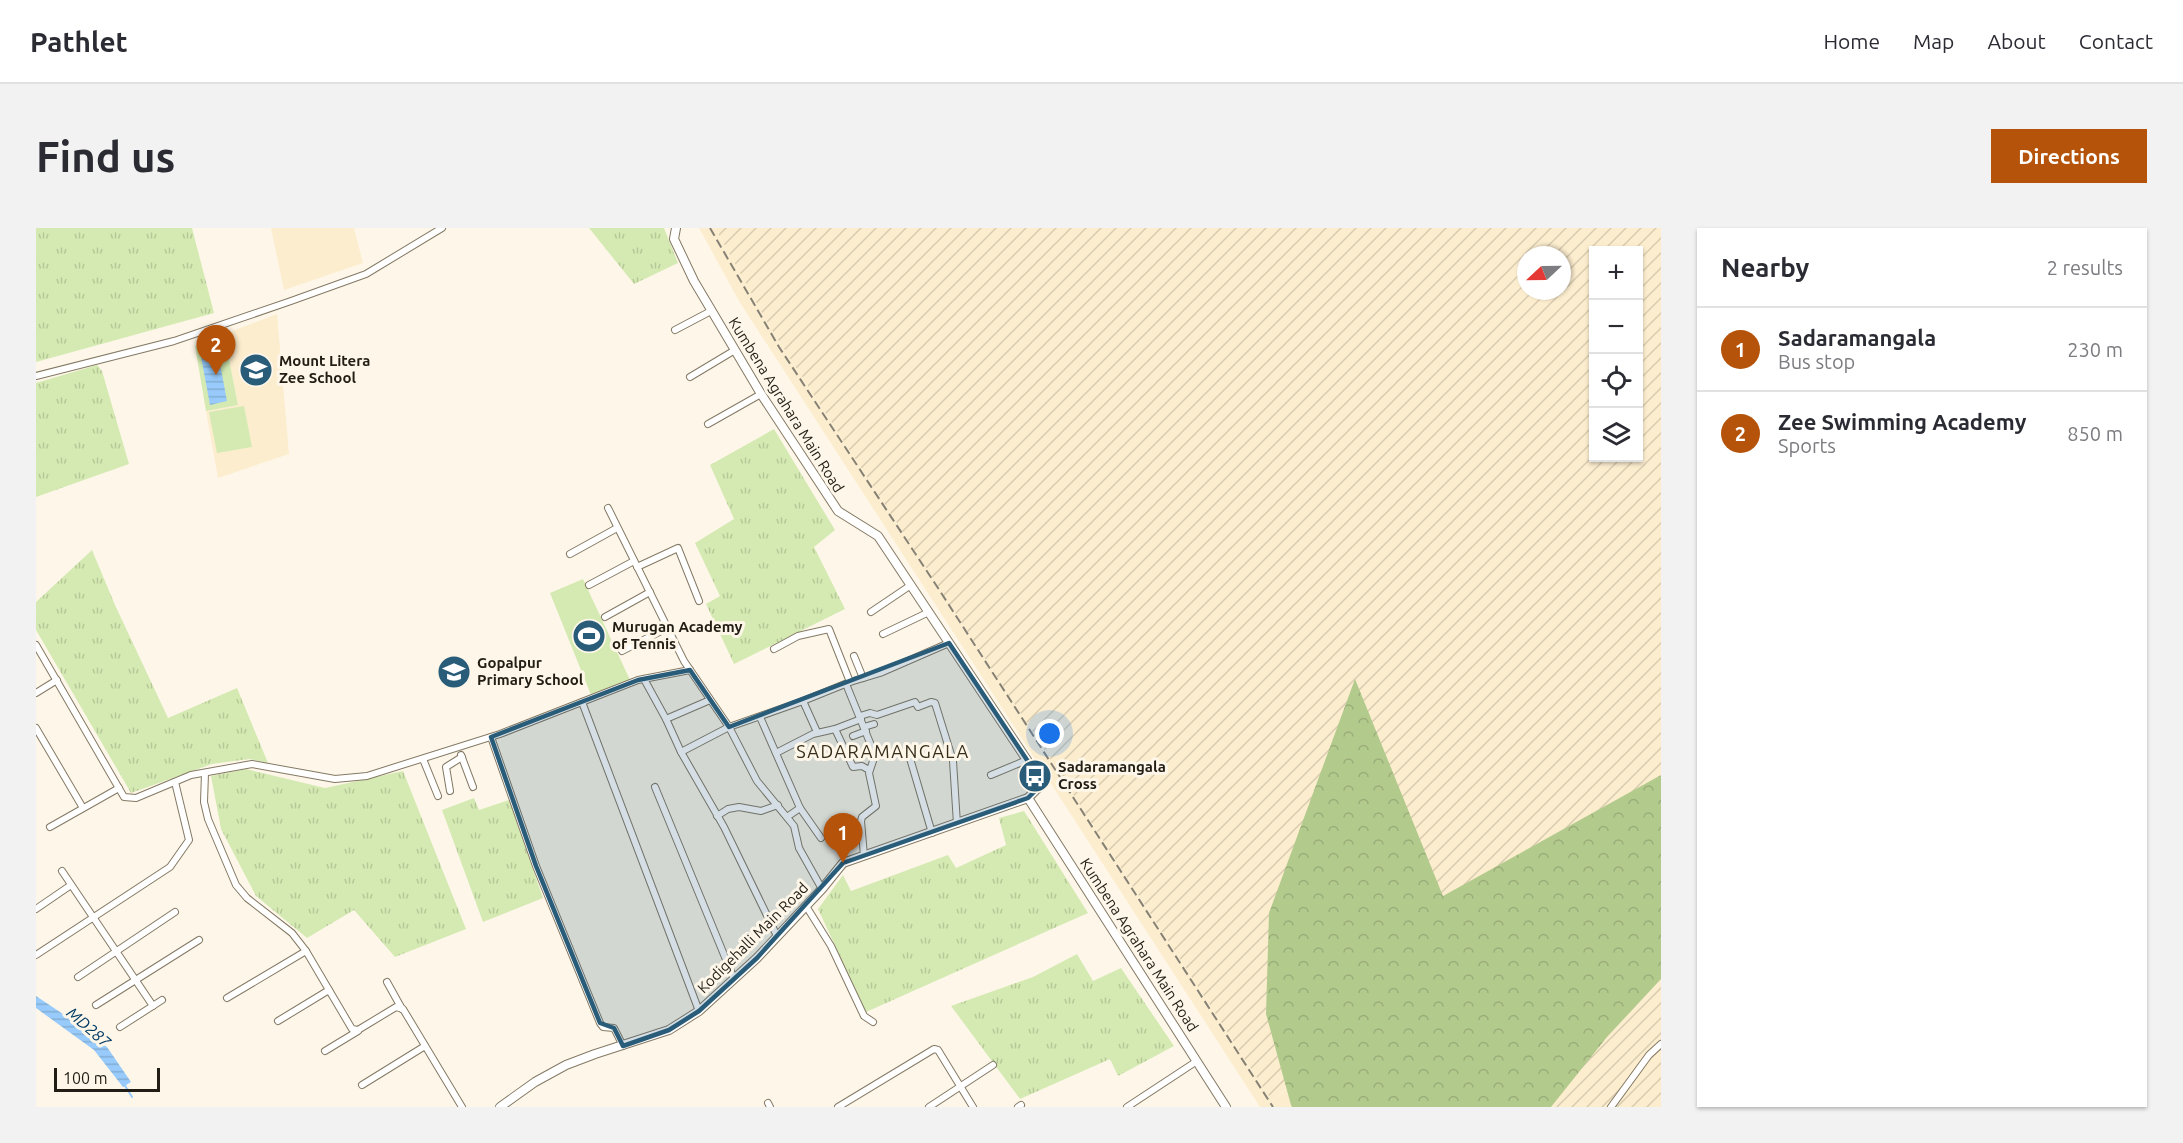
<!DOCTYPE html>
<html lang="en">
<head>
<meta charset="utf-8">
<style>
	body { margin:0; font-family:Ubuntu,sans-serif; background:#f2f2f3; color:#2b2b33 }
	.controls { position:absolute; right:18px; top:18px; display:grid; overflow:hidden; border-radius:0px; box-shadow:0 2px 4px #0004 }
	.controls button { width:54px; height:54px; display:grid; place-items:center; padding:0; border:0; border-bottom:2px solid #e1e1e2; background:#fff; color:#2b2b33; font:30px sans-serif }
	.compass { position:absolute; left:1481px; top:18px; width:54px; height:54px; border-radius:50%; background:#fff; box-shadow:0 2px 4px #0004; rotate:248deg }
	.scale { position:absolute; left:18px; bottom:15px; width:106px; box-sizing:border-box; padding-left:6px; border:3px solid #211d14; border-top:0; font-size:16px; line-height:21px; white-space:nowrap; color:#211d14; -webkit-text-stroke:4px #fef7e9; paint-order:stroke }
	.you { position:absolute; left:1014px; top:506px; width:21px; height:21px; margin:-15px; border:4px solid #fff; border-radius:50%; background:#1a73e8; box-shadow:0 0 0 9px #1a73e833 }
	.badge { display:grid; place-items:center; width:39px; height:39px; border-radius:50%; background:#b45309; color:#fff; font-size:20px; font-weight:700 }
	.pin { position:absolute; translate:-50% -50px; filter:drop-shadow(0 2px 3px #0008) }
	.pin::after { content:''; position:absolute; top:32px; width:21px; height:18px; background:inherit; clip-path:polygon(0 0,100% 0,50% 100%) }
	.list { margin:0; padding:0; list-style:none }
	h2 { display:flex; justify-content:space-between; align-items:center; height:78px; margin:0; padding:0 24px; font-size:26px }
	h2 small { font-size:20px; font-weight:400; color:#7c7c81 }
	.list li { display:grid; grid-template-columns:39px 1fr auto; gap:18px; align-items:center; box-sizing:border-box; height:84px; padding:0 24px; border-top:2px solid #e1e1e2 }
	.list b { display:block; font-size:22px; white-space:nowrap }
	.list p { margin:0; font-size:20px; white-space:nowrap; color:#7c7c81 }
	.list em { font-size:20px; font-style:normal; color:#7c7c81 }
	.icon { flex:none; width:33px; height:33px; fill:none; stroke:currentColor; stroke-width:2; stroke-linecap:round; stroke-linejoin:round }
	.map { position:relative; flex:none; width:1625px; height:879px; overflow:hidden; border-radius:0px }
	header { display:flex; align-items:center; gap:36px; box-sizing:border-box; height:84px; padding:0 30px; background:#fff; border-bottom:2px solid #e1e1e2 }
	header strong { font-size:28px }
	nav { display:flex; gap:33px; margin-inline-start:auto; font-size:21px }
	.intro { display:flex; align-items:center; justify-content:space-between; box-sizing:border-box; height:144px; padding:0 36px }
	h1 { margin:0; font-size:42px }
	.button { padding:15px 27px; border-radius:0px; background:#b45309; color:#fff; font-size:21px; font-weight:700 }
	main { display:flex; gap:36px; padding:0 36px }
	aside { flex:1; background:#fff; border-radius:0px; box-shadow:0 2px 4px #0004 }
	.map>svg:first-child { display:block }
</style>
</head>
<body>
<header>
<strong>Pathlet</strong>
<nav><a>Home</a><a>Map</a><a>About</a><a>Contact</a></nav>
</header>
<div class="intro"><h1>Find us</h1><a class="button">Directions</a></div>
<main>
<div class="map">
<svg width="1625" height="879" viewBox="0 0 1625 879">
	<defs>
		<pattern id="industrial-furrows" width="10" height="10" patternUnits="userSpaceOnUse" patternTransform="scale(1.5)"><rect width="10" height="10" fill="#fcedce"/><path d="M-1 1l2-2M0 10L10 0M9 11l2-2" fill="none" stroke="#d8cbb0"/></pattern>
		<pattern id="grass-tufts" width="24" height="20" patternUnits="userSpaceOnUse" patternTransform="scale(1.5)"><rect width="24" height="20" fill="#d4eab2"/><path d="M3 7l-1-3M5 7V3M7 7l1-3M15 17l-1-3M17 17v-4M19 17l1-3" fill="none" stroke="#b6c898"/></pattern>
		<pattern id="forest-crowns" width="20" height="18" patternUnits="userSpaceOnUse" patternTransform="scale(1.5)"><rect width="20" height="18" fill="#b3ca8d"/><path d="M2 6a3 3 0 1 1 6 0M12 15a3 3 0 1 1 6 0" fill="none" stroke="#9aad79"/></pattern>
		<pattern id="water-rules" width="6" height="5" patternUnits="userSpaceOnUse" patternTransform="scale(1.5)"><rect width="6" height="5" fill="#98cbfb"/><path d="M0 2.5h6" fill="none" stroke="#83aed6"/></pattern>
	</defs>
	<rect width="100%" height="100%" fill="#fef7e9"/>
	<path fill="url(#industrial-furrows)" fill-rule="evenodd" d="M679 0H1625V879H1256L1250 861 1236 873 735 101ZM1558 22H1602V230H1558ZM1490 27H1526V63H1490Z"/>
	<g fill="#fcedce">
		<path d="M235 0H318L327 35 248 62Z"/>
		<path d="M663 0H679L735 101 1236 873 1251 861 1256 879H1224L703 73Z"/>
		<path d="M241 86 253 226 182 250 170 183 202 177 188 106Z"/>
	</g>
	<g fill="url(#grass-tufts)">
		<path d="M0 0H156L178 85 0 134Z"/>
		<path d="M553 0H628L642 35 598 56Z"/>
		<path d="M61 137 66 143 93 236 0 269V155Z"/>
		<path d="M738 201 799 302 778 319 809 381 698 436 670 376 684 368 659 315 698 291 674 237Z"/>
		<path d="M56 322 79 377 132 490 201 460 232 535 213 531 176 536 95 565 0 402V374Z"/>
		<path d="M210 541 289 560 367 543 430 701 359 729 318 682 271 710 220 668 185 601 175 548Z"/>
		<path d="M438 570 443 582 473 572 507 670 447 694 406 582Z"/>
		<path d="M988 583 1052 685 830 784 782 681 807 647 815 663 912 627 920 640 970 617 963 590Z"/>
		<path d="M1041 726 1057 753 1085 740 1138 818 1082 848 1074 831 984 871 915 778 997 749Z"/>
	</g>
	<path fill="url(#forest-crowns)" d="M1319 451 1407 668 1625 547V751L1571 809 1515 879H1256L1255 877 1230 786 1233 685Z"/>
	<g fill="#d4eab2">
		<path d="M188 106 202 177 170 183 159 118Z"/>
		<path d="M208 178 216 219 181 225 173 184Z"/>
		<path d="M547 351 594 452 555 467 514 365Z"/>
	</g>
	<g fill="url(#water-rules)">
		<path d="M181 120 191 173 174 177 164 123Z"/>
		<path d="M0 768 54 804 71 819 95 854 87 859 58 822 0 780Z"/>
	</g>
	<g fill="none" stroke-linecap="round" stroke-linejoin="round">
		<path stroke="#98cbfb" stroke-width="2" d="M88 856 96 869"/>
		<defs>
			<g id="street">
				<path d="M639 102 675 83"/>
				<path d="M0 148 138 113 255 73 330 46 406 0"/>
				<path d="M654 149 699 122"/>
				<path d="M672 196 725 166"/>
				<path d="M572 280 648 433 693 499 721 553 758 598 763 620 786 661"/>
				<path d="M534 326 581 300"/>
				<path d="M601 339 642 320 663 373"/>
				<path d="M553 357 598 333"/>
				<path d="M835 384 875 357"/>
				<path d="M569 389 614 364"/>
				<path d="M847 406 893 384"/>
				<path d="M0 417 88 569 100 570 155 547 216 536 299 551 331 548 464 506 602 452 654 442"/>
				<path d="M738 421 762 408 793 401 814 454"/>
				<path d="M586 423 631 400"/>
				<path d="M818 428 827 450"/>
				<path d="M608 451 630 491 645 524 688 599 741 708"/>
				<path d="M810 456 839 527 833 545 840 578 826 589 825 593 828 628"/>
				<path d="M0 465 21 452"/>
				<path d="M767 473 781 504"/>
				<path d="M546 474 663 783"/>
				<path d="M824 488 834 485 841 487 879 474 882 479 895 474 899 475 917 533 921 596"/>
				<path d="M724 489 764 580 751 589"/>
				<path d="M630 491 674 472"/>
				<path d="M828 499 838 496"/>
				<path d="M0 500 47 580"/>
				<path d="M799 501 817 539 826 538 833 542"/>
				<path d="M817 508 830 503"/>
				<path d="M455 509 500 638 564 795 567 799 578 800 587 818"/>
				<path d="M645 524 693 499 767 473 814 454 844 445 913 415"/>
				<path d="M740 525 777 506 799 501 825 491"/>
				<path d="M425 527 437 559"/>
				<path d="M873 527 896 605"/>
				<path d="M387 531 402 568"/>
				<path d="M169 545 168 574 172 591 200 657 211 670 256 705 270 723 316 801 322 802 360 779 367 781 426 879"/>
				<path d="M955 547 991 532"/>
				<path d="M619 559 698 751"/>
				<path d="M414 563 410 539 426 529"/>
				<path d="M764 580 785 610"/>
				<path d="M681 588 692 581 703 579 725 583 742 577"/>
				<path d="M14 599 83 560"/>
				<path d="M26 643 117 778"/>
				<path d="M770 678 795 718 828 788 837 794"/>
				<path d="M0 681 35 657"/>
				<path d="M0 727 134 639 153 612 139 554"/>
				<path d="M42 749 139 684"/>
				<path d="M351 754 366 781"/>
				<path d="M191 770 270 723"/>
				<path d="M60 777 163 712"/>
				<path d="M242 793 293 762"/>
				<path d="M84 799 126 772"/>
				<path d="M289 823 322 803"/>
				<path d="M326 857 389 818"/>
				<path d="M732 875 734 879"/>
				<path d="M802 879 898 821 902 822 937 879"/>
				<path d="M893 879 957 837"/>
				<path d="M982 879 985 877"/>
				<path d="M1091 879 1161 833"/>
				<path d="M1575 879 1613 827 1625 816"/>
			</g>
			<g id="secondary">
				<path d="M992 570 1190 879"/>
				<path d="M464 879 499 854 530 837 559 826 633 802 663 783 721 730 786 661 807 635 992 570 1003 559 991 532 842 308 802 283 725 166 658 53 638 11 640 0"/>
			</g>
		</defs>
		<use href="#street" stroke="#847964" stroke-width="8"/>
		<use href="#secondary" stroke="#847964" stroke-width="10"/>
		<use href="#street" stroke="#fff" stroke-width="6"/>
		<use href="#secondary" stroke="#fff" stroke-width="8"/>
		<path stroke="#868175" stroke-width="2" stroke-dasharray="9 4.5" stroke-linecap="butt" d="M674 0 743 119 902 360 1237 879"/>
	</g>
	<path fill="#295c79" fill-opacity="0.2" stroke="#295c79" stroke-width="4.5" stroke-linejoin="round" d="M913 415 991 532 1003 559 992 570 807 635 721 730 663 783 633 802 587 818 578 800 564 795 500 638 455 509 602 452 654 442 693 499Z"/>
	<defs>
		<symbol id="school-disc" viewBox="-11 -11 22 22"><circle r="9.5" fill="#295c79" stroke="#fef7e9"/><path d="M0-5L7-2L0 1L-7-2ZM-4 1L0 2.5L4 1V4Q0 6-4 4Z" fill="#fff"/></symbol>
		<symbol id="stadium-disc" viewBox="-11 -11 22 22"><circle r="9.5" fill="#295c79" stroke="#fef7e9"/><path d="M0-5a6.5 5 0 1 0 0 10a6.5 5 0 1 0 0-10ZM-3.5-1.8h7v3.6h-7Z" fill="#fff"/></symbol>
		<symbol id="bus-disc" viewBox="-11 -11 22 22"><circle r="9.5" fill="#295c79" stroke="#fef7e9"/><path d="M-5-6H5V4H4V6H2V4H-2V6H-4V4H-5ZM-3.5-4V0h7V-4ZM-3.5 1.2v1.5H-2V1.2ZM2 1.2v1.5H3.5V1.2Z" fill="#fff"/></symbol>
	</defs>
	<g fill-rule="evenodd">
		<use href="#school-disc" x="201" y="123" width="38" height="38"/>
		<use href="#stadium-disc" x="534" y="389" width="38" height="38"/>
		<use href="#school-disc" x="399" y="425" width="38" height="38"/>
		<use href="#bus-disc" x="980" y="529" width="38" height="38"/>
	</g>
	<g text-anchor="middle" stroke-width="6" stroke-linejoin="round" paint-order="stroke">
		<g font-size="15" font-weight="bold" fill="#211d14" stroke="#fef7e9" text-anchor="start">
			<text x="243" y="138">Mount Litera<tspan x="243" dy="17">Zee School</tspan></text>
			<text x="576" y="404">Murugan Academy<tspan x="576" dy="17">of Tennis</tspan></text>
			<text x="441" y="440">Gopalpur<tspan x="441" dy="17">Primary School</tspan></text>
			<text x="1022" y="544">Sadaramangala<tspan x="1022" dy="17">Cross</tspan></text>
		</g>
		<g font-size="15" fill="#211d14" stroke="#fef7e9">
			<text transform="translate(750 177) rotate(58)" y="5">Kumbena Agrahara Main Road</text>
			<text transform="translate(717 710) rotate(-45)" y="5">Kodigehalli Main Road</text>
			<text transform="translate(1103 717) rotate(57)" y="5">Kumbena Agrahara Main Road</text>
		</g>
		<g font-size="16" font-style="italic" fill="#003964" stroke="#fef7e9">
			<text transform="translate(53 799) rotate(41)" y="6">MD287</text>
		</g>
		<g font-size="18" letter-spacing="1.5" fill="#362d1a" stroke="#fef7e9">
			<text x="847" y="530">SADARAMANGALA</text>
		</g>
	</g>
</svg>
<div class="controls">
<button>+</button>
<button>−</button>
<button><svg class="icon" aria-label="locate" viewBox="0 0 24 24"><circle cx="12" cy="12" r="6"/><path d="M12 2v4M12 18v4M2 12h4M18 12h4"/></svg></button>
<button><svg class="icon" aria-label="layers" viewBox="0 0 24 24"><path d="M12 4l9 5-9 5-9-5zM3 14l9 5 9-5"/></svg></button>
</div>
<svg class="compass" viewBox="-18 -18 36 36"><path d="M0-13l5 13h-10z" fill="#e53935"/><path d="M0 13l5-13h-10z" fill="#7c7c81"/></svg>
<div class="scale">100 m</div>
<div class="you"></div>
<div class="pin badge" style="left:807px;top:635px">1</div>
<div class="pin badge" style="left:180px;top:147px">2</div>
</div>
<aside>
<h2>Nearby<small>2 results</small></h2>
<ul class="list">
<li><span class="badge">1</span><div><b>Sadaramangala</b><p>Bus stop</p></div><em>230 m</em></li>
<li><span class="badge">2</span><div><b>Zee Swimming Academy</b><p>Sports</p></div><em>850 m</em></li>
</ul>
</aside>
</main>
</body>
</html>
